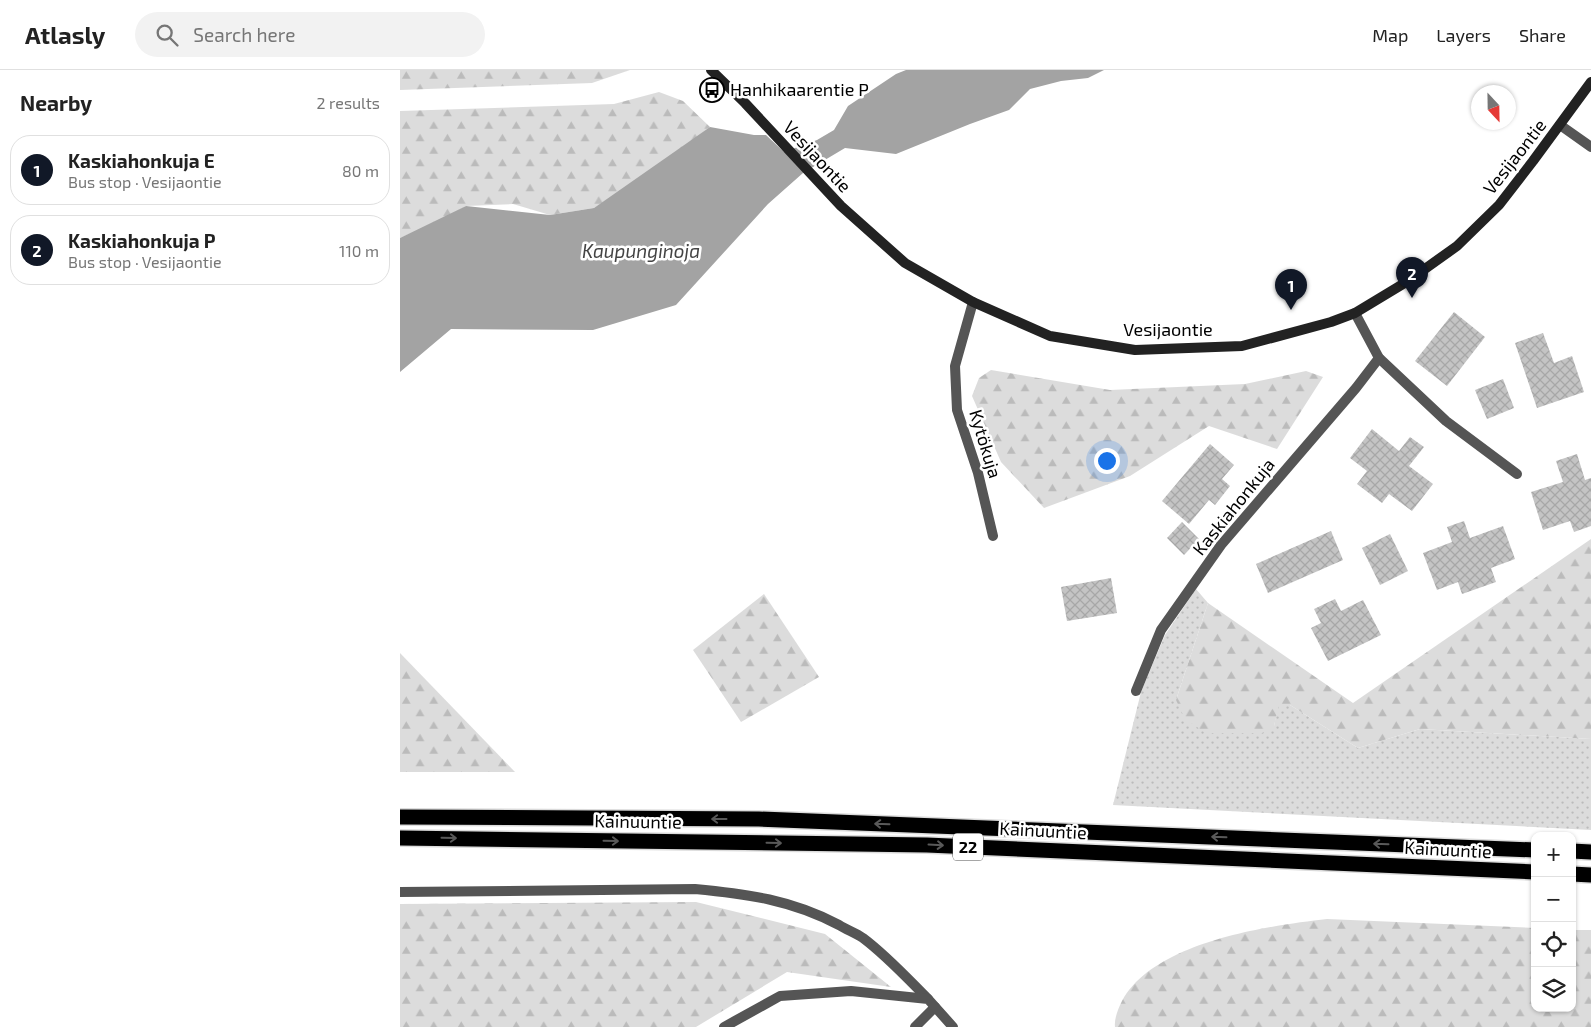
<!DOCTYPE html>
<html lang="en">
<head>
<meta charset="utf-8">
<style>
	body { margin:0; font-family:"Exo 2",sans-serif; background:#f2f2f2; color:#222 }
	.controls { position:absolute; right:15px; bottom:15px; display:grid; overflow:hidden; border-radius:10px; box-shadow:0 1px 4px #0004 }
	.controls button { width:45px; height:45px; display:grid; place-items:center; padding:0; border:0; border-bottom:1px solid #e0e0e0; background:#fff; color:#222; font:25px sans-serif }
	.compass { position:absolute; left:1071px; top:15px; width:45px; height:45px; border-radius:50%; background:#fff; box-shadow:0 1px 4px #0004; rotate:158deg }
	.you { position:absolute; left:706px; top:390px; width:18px; height:18px; margin:-12px; border:4px solid #fff; border-radius:50%; background:#1a73e8; box-shadow:0 0 0 8px #1a73e833 }
	.badge { display:grid; place-items:center; width:32px; height:32px; border-radius:50%; background:#111827; color:#fff; font-size:16px; font-weight:700 }
	.pin { position:absolute; translate:-50% -41px; filter:drop-shadow(0 1px 2px #0008) }
	.pin::after { content:''; position:absolute; top:26px; width:18px; height:15px; background:inherit; clip-path:polygon(0 0,100% 0,50% 100%) }
	.list { margin:0; padding:0; list-style:none }
	h2 { display:flex; justify-content:space-between; align-items:center; height:65px; margin:0; padding:0 20px; font-size:21px }
	h2 small { font-size:16px; font-weight:400; color:#767676 }
	.list li { display:grid; grid-template-columns:32px 1fr auto; gap:15px; align-items:center; box-sizing:border-box; height:70px; margin:0 10px 10px; padding:0 10px; border:1px solid #e0e0e0; border-radius:20px }
	.list b { display:block; font-size:19px; white-space:nowrap }
	.list p { margin:0; font-size:16px; white-space:nowrap; color:#767676 }
	.list em { font-size:16px; font-style:normal; color:#767676 }
	.icon { flex:none; width:28px; height:28px; fill:none; stroke:currentColor; stroke-width:2; stroke-linecap:round; stroke-linejoin:round }
	.map { position:relative; flex:none; width:1191px; height:957px; overflow:hidden }
	header { display:flex; align-items:center; gap:30px; box-sizing:border-box; height:70px; padding:0 25px; background:#fff; border-bottom:1px solid #e0e0e0 }
	header strong { font-size:24px }
	nav { display:flex; gap:28px; margin-inline-start:auto; font-size:18px }
	.search { width:350px; height:45px; background:#f2f2f2; display:flex; align-items:center; gap:12px; box-sizing:border-box; padding:0 18px; border-radius:28px; color:#767676; font-size:19px }
	main { display:flex }
	aside { flex:1; background:#fff }
	.map>svg:first-child { display:block }
</style>
</head>
<body>
<header>
<strong>Atlasly</strong>
<div class="search"><svg class="icon" aria-label="search" viewBox="0 0 24 24"><circle cx="10" cy="10" r="6"/><path d="M15 15l6 6"/></svg>Search here</div>
<nav><a>Map</a><a>Layers</a><a>Share</a></nav>
</header>
<main>
<aside>
<h2>Nearby<small>2 results</small></h2>
<ul class="list">
<li><span class="badge">1</span><div><b>Kaskiahonkuja E</b><p>Bus stop · Vesijaontie</p></div><em>80 m</em></li>
<li><span class="badge">2</span><div><b>Kaskiahonkuja P</b><p>Bus stop · Vesijaontie</p></div><em>110 m</em></li>
</ul>
</aside>
<div class="map">
<svg width="1191" height="957" viewBox="0 0 1191 957">
	<defs>
		<pattern id="grass-dots" width="8" height="8" patternUnits="userSpaceOnUse" patternTransform="scale(1.25)"><rect width="8" height="8" fill="#dcdcdc"/><path d="M2 2h.1M6 6h.1" fill="none" stroke="#bbb" stroke-width="1.8" stroke-linecap="round"/></pattern>
		<pattern id="forest-firs" width="22" height="20" patternUnits="userSpaceOnUse" patternTransform="scale(1.25)"><rect width="22" height="20" fill="#dcdcdc"/><path d="M5 1l3.5 6h-7zM16 11l3.5 6h-7z" fill="#bbb"/></pattern>
		<pattern id="building-cross-hatch" width="8" height="8" patternUnits="userSpaceOnUse" patternTransform="scale(1.25)"><rect width="8" height="8" fill="#c4c4c4"/><path d="M0 0l8 8M0 8l8-8" fill="none" stroke="#a7a7a7"/></pattern>
	</defs>
	<rect width="100%" height="100%" fill="#fff"/>
	<path fill="url(#grass-dots)" d="M796 519 808 533 776 630 874 656 878 635H890L958 678 1020 659 1191 669V760L713 735 741 622 765 565Z"/>
	<g fill="url(#forest-firs)">
		<path d="M0 0H230L192 13 0 20Z"/>
		<path d="M259 22 283 31 310 57 266 92 194 138 150 145 113 134 66 136 39 151 0 168V41L214 34Z"/>
		<path d="M591 300 710 320 845 314 906 301 923 307 877 379 809 356 730 406 644 438 601 392 572 326 579 308Z"/>
		<path d="M1191 469V669L1020 659 958 678 890 635H879L874 656 862 663H806L785 649 776 630 808 533 953 633Z"/>
		<path d="M364 524 419 607 341 652 293 580Z"/>
		<path d="M0 583 115 702H0Z"/>
		<path d="M296 832 425 864 491 917 387 902 296 957H0V834Z"/>
		<path d="M927 849 1135 858V938H1172V860H1191V957H715C714 949 718 939 722 931 754 872 866 856 927 849Z"/>
	</g>
	<path fill="#a3a3a3" d="M506 0H704L688 8 661 11 630 19 609 40 570 54 496 84 445 78 403 103 368 134 276 235 193 260 51 259 0 302V168L66 136 150 145 194 138 310 57 354 65H366L384 82 417 70 434 60 448 36 496 4Z"/>
	<g fill="url(#building-cross-hatch)">
		<path d="M1054 242 1085 267 1047 316 1015 291Z"/>
		<path d="M1143 263 1154 293 1172 286 1184 322 1137 338 1115 273Z"/>
		<path d="M1103 309 1114 338 1087 349 1075 320Z"/>
		<path d="M972 359 999 381 1010 367 1024 377 1009 396 1033 414 1012 441 989 424 982 433 957 414 967 401 950 388Z"/>
		<path d="M810 374 834 395 822 409 830 416 815 435 809 430 789 454 762 431Z"/>
		<path d="M1177 384 1185 410 1191 408V456L1174 462 1170 451 1143 460 1131 422 1163 412 1156 391Z"/>
		<path d="M1064 451 1070 468 1103 456 1115 489 1091 498 1096 512 1062 524 1058 512 1037 520 1023 483 1052 472 1047 457Z"/>
		<path d="M782 452 799 469 784 485 767 468Z"/>
		<path d="M931 461 943 490 868 523 856 494Z"/>
		<path d="M990 464 1008 501 980 515 962 478Z"/>
		<path d="M711 508 717 543 667 551 661 517Z"/>
		<path d="M935 529 941 541 963 530 981 565 928 591 911 558 921 553 914 539Z"/>
	</g>
	<g fill="none" stroke-linecap="round" stroke-linejoin="round">
		<defs>
			<g id="highway">
				<path d="M0 747 359 749 1135 780"/>
				<path d="M0 768 527 775 1135 802"/>
				<path d="M1172 781 1191 782"/>
				<path d="M1172 804 1191 805"/>
			</g>
		</defs>
		<use href="#highway" stroke="#dbdbdb" stroke-width="18"/>
		<g stroke="#555" stroke-width="10">
			<path d="M0 822 295 819C348 824 392 830 439 855 447 860 456 863 463 868 487 886 507 908 528 929"/>
			<path d="M515 957 535 937"/>
		</g>
		<g stroke="#555" stroke-width="10">
			<path d="M1160 55 1191 77"/>
			<path d="M573 232 555 296 557 340 578 403 593 466"/>
			<path d="M955 243 979 288 1046 351 1117 404"/>
			<path d="M736 621 761 560 821 475 956 318 979 288"/>
			<path d="M324 957 380 926 451 921 528 929 553 957"/>
		</g>
		<path stroke="#222" stroke-width="10" d="M311 0 345 33 441 136 505 193 573 232 650 266 735 280 842 276 931 252 955 243 1008 211 1057 176 1099 135 1133 91 1191 12"/>
		<use href="#highway" stroke="#000" stroke-width="15"/>
	</g>
	<defs><path id="oneway-shaft" d="M-6 0H5M1.5-3L5.5 0L1.5 3" fill="none" stroke-width="1.6" stroke-linecap="round" stroke-linejoin="round" transform="scale(1.25)"/></defs>
	<g stroke="#595959">
		<use href="#oneway-shaft" transform="translate(319 749) rotate(-180)"/>
		<use href="#oneway-shaft" transform="translate(482 754) rotate(-178)"/>
		<use href="#oneway-shaft" transform="translate(819 767) rotate(-178)"/>
		<use href="#oneway-shaft" transform="translate(49 768) rotate(1)"/>
		<use href="#oneway-shaft" transform="translate(211 771) rotate(1)"/>
		<use href="#oneway-shaft" transform="translate(374 773) rotate(1)"/>
		<use href="#oneway-shaft" transform="translate(981 774) rotate(-178)"/>
		<use href="#oneway-shaft" transform="translate(536 775) rotate(3)"/>
	</g>
	<defs>
		<symbol id="bus-ring" viewBox="-11 -11 22 22"><circle r="9.5" fill="#fff" stroke="#000" stroke-width="1.5"/><path d="M-5-6H5V4H4V6H2V4H-2V6H-4V4H-5ZM-3.5-4V0h7V-4ZM-3.5 1.2v1.5H-2V1.2ZM2 1.2v1.5H3.5V1.2Z" fill="#000"/></symbol>
	</defs>
	<g fill-rule="evenodd">
		<use href="#bus-ring" x="298" y="6" width="28" height="28"/>
	</g>
	<g text-anchor="middle" stroke-width="5" stroke-linejoin="round" paint-order="stroke">
		<rect fill="#fff" stroke="#4c4c4c" stroke-width="1" x="553" y="763.5" width="30" height="27" rx="4"/>
		<g font-size="16" font-weight="bold" fill="#000">
			<text x="568" y="783">22</text>
		</g>
		<g font-size="18" fill="#000" stroke="#fff" text-anchor="start">
			<text x="330" y="26">Hanhikaarentie P</text>
		</g>
		<g font-size="18" fill="#000" stroke="#fff">
			<text transform="translate(417 87) rotate(47)" y="6">Vesijaontie</text>
			<text transform="translate(1115 87) rotate(-52)" y="6">Vesijaontie</text>
			<text x="768" y="266">Vesijaontie</text>
			<text transform="translate(585 374) rotate(73)" y="6">Kytökuja</text>
			<text transform="translate(834 437) rotate(-51)" y="6">Kaskiahonkuja</text>
			<text transform="translate(238 752) rotate(1)" y="6">Kainuuntie</text>
			<text transform="translate(643 761) rotate(3)" y="6">Kainuuntie</text>
			<text transform="translate(1048 780) rotate(3)" y="6">Kainuuntie</text>
		</g>
		<g font-size="19" font-style="italic" fill="#444" stroke="#fff">
			<text x="241" y="188">Kaupunginoja</text>
		</g>
	</g>
</svg>
<div class="controls">
<button>+</button>
<button>−</button>
<button><svg class="icon" aria-label="locate" viewBox="0 0 24 24"><circle cx="12" cy="12" r="6"/><path d="M12 2v4M12 18v4M2 12h4M18 12h4"/></svg></button>
<button><svg class="icon" aria-label="layers" viewBox="0 0 24 24"><path d="M12 4l9 5-9 5-9-5zM3 14l9 5 9-5"/></svg></button>
</div>
<svg class="compass" viewBox="-18 -18 36 36"><path d="M0-13l5 13h-10z" fill="#e53935"/><path d="M0 13l5-13h-10z" fill="#767676"/></svg>
<div class="you"></div>
<div class="pin badge" style="left:891px;top:240px">1</div>
<div class="pin badge" style="left:1012px;top:228px">2</div>
</div>
</main>
</body>
</html>
